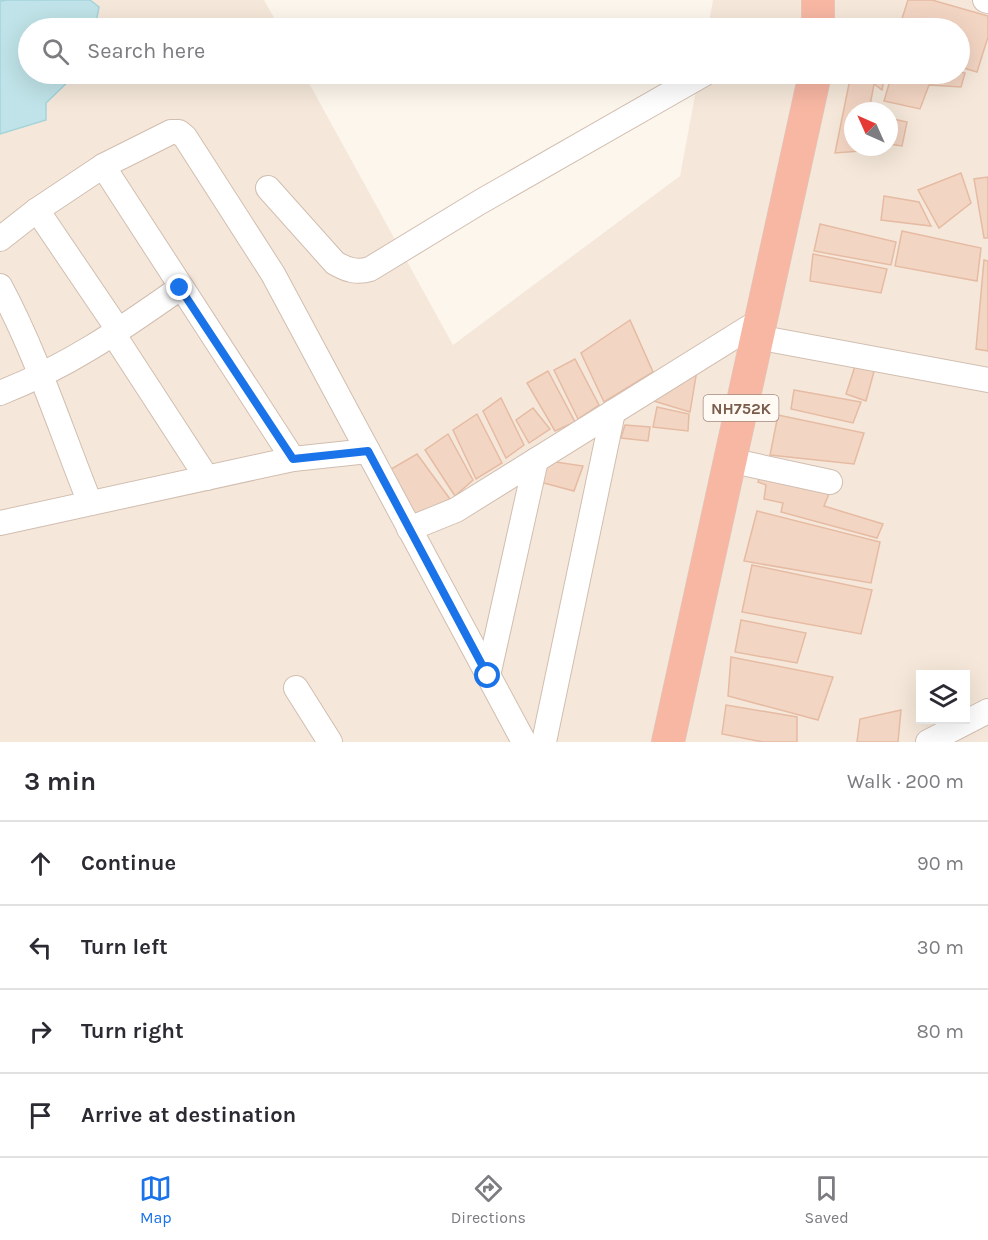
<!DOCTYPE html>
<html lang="en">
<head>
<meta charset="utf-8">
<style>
	body { margin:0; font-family:Karla,sans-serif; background:#f2f2f3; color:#2b2b33 }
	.controls { position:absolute; right:18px; bottom:18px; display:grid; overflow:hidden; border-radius:0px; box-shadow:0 6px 24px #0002 }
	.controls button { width:54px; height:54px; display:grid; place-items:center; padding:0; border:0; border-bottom:2px solid #e1e1e2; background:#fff; color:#2b2b33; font:30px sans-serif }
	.compass { position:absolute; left:844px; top:102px; width:54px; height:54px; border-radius:50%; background:#fff; box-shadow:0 6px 24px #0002; rotate:315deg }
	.stop { position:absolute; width:18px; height:18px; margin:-14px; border:4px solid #1a73e8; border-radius:50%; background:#fff }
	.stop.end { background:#1a73e8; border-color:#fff; box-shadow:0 2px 6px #0008 }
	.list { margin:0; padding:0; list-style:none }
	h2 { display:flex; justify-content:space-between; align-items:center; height:78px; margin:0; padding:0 24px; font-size:26px }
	h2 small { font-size:20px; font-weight:400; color:#7c7c81 }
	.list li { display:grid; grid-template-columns:39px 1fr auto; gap:18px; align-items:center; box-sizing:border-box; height:84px; padding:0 24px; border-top:2px solid #e1e1e2 }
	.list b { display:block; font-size:22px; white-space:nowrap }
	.list em { font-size:20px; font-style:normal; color:#7c7c81 }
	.icon { flex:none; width:33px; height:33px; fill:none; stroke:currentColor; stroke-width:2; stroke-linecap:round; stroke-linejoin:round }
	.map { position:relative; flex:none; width:988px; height:742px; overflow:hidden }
	.search { position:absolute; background:#fff; box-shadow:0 6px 24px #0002; left:18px; right:18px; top:18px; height:66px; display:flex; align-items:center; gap:15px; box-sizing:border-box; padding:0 21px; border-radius:33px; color:#7c7c81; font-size:22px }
	.sheet { height:414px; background:#fff }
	nav { display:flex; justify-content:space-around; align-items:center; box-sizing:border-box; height:84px; border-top:2px solid #e1e1e2; background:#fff; font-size:16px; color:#7c7c81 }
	nav a { display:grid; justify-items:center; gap:3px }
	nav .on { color:#1a73e8 }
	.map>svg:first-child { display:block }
</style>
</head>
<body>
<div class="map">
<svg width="988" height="742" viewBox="0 0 988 742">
	<rect width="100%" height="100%" fill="#fdf6ec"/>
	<path fill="#f5e8da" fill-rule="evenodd" d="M0 0H264L280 28H28V74H304L453 345 680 176 699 74H960V28H708L713 0H988V742H0ZM853 111H889V147H853ZM920 674H966V720H920Z"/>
	<path fill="#bfe3e8" stroke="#a5d3da" stroke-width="1.5" d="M7 0H90L99 7 95 28H28V74H76L46 103V120L0 134V1Z"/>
	<g fill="#f3d5c3" stroke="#e6bba3" stroke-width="1.5">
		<path d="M908 0H932L988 16V37L977 72 960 67V28H899Z"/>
		<path d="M772 22 786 23 785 28H771Z"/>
		<path d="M960 72 965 73 961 87 929 85 920 109 884 101 892 74H960Z"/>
		<path d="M851 74H885L882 90 874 84 869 111H853V147H860V151L835 153Z"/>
		<path d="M889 118 907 122 902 146 889 144Z"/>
		<path d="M961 173 971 203 939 228 918 190Z"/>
		<path d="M988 177V238H984L974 179Z"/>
		<path d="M884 196 919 202 931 226 881 220Z"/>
		<path d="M820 224 896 242 891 265 814 251Z"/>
		<path d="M902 231 981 248 977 281 895 266Z"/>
		<path d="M813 254 887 269 881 293 810 281Z"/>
		<path d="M984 260 988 261V351L976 349Z"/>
		<path d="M630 320 653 372 604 402 581 353Z"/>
		<path d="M575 359 599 405 578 419 554 370Z"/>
		<path d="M855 366 875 368 866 401 846 394Z"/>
		<path d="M697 370 690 412 644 398Z"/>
		<path d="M548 371 575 422 555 431 527 383Z"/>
		<path d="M794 390 861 402 853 423 791 409Z"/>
		<path d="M501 398 524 445 506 458 483 411Z"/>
		<path d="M657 407 689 414 688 431 653 427Z"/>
		<path d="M533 408 550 429 529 443 516 420Z"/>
		<path d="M477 414 502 463 476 479 453 430Z"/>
		<path d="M778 415 864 433 854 464 770 455Z"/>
		<path d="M625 425 650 427 648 441 621 438Z"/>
		<path d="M448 434 473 480 455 496 425 450Z"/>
		<path d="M417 454 450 499 408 518 386 472Z"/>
		<path d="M549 461 583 466 574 491 540 482Z"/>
		<path d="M761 473 831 489 824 506 883 524 877 538 781 512 783 503 764 499 766 485 758 482Z"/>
		<path d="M757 511 880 542 871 583 744 561Z"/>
		<path d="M752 565 872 590 861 634 742 612Z"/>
		<path d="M741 620 806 633 797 663 735 652Z"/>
		<path d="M731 657 833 677 818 720 728 696Z"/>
		<path d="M726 705 797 717V742H763L722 734Z"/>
		<path d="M901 710 898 742H857L860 719Z"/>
	</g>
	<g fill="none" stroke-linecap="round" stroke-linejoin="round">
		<defs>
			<g id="minor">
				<path d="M985 0 988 1"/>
				<path d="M103 166 293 459"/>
				<path d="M268 188 335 263C347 270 357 273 370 269L480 202 704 74"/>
				<path d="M37 210 119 331"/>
				<path d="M0 239 37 210 103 166 171 132H179L185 137 273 274 524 742"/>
				<path d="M0 286C37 355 61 431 90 503"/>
				<path d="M114 335 207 478"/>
				<path d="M757 337 988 380"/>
				<path d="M0 393C69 366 120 330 180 288"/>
				<path d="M729 460 830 482"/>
				<path d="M0 523 293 459 368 451"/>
				<path d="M409 529 456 510 761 320"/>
				<path d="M488 676 536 460"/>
				<path d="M296 688 330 742"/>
				<path d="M544 742 613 412"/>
				<path d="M928 742 988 711"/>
			</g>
			<g id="highway">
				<path d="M818 28V0"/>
				<path d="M668 742 815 74"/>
			</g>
		</defs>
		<use href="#minor" stroke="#d1beb0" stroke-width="26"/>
		<use href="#highway" stroke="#dad1cd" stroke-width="34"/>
		<use href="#minor" stroke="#fff" stroke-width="24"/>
		<use href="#highway" stroke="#f7b7a3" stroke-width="33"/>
	</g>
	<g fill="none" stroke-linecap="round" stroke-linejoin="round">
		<path stroke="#1a73e8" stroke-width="8" d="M180 288 293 459 368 451 488 676"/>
	</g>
	<g text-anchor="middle" stroke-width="4.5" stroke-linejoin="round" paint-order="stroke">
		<rect fill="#fffaf3" stroke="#a28b7f" stroke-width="1.5" x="703.5" y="395" width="75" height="26" rx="4.5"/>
		<g font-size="16" font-weight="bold" fill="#7a5c4d">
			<text x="741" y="414">NH752K</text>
		</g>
	</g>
</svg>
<div class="controls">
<button><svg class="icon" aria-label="layers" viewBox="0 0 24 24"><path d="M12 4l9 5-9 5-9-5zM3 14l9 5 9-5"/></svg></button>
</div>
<svg class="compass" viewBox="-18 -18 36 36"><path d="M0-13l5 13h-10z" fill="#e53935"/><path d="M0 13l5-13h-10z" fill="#7c7c81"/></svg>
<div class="stop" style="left:488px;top:676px"></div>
<div class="stop end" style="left:180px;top:288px"></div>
<div class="search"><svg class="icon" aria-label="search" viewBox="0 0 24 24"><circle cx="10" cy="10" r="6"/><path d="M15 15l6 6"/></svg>Search here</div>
</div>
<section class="sheet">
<h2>3 min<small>Walk · 200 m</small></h2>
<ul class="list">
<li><svg class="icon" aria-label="ahead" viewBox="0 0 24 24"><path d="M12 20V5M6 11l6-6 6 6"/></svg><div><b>Continue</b></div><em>90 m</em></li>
<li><svg class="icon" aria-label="left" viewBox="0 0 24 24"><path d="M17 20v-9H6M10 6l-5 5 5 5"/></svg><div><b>Turn left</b></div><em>30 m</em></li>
<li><svg class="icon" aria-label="right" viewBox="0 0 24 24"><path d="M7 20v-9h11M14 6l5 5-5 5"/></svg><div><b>Turn right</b></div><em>80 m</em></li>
<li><svg class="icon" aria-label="arrive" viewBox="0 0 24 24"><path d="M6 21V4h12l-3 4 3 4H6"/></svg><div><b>Arrive at destination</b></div></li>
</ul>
</section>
<nav>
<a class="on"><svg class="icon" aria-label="map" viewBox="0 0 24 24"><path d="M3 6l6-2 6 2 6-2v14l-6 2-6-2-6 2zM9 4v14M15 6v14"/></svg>Map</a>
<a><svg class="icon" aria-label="directions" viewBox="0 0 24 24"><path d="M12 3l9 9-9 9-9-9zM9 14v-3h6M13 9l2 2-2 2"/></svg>Directions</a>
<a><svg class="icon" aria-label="saved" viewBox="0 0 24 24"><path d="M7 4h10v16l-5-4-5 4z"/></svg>Saved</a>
</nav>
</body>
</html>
